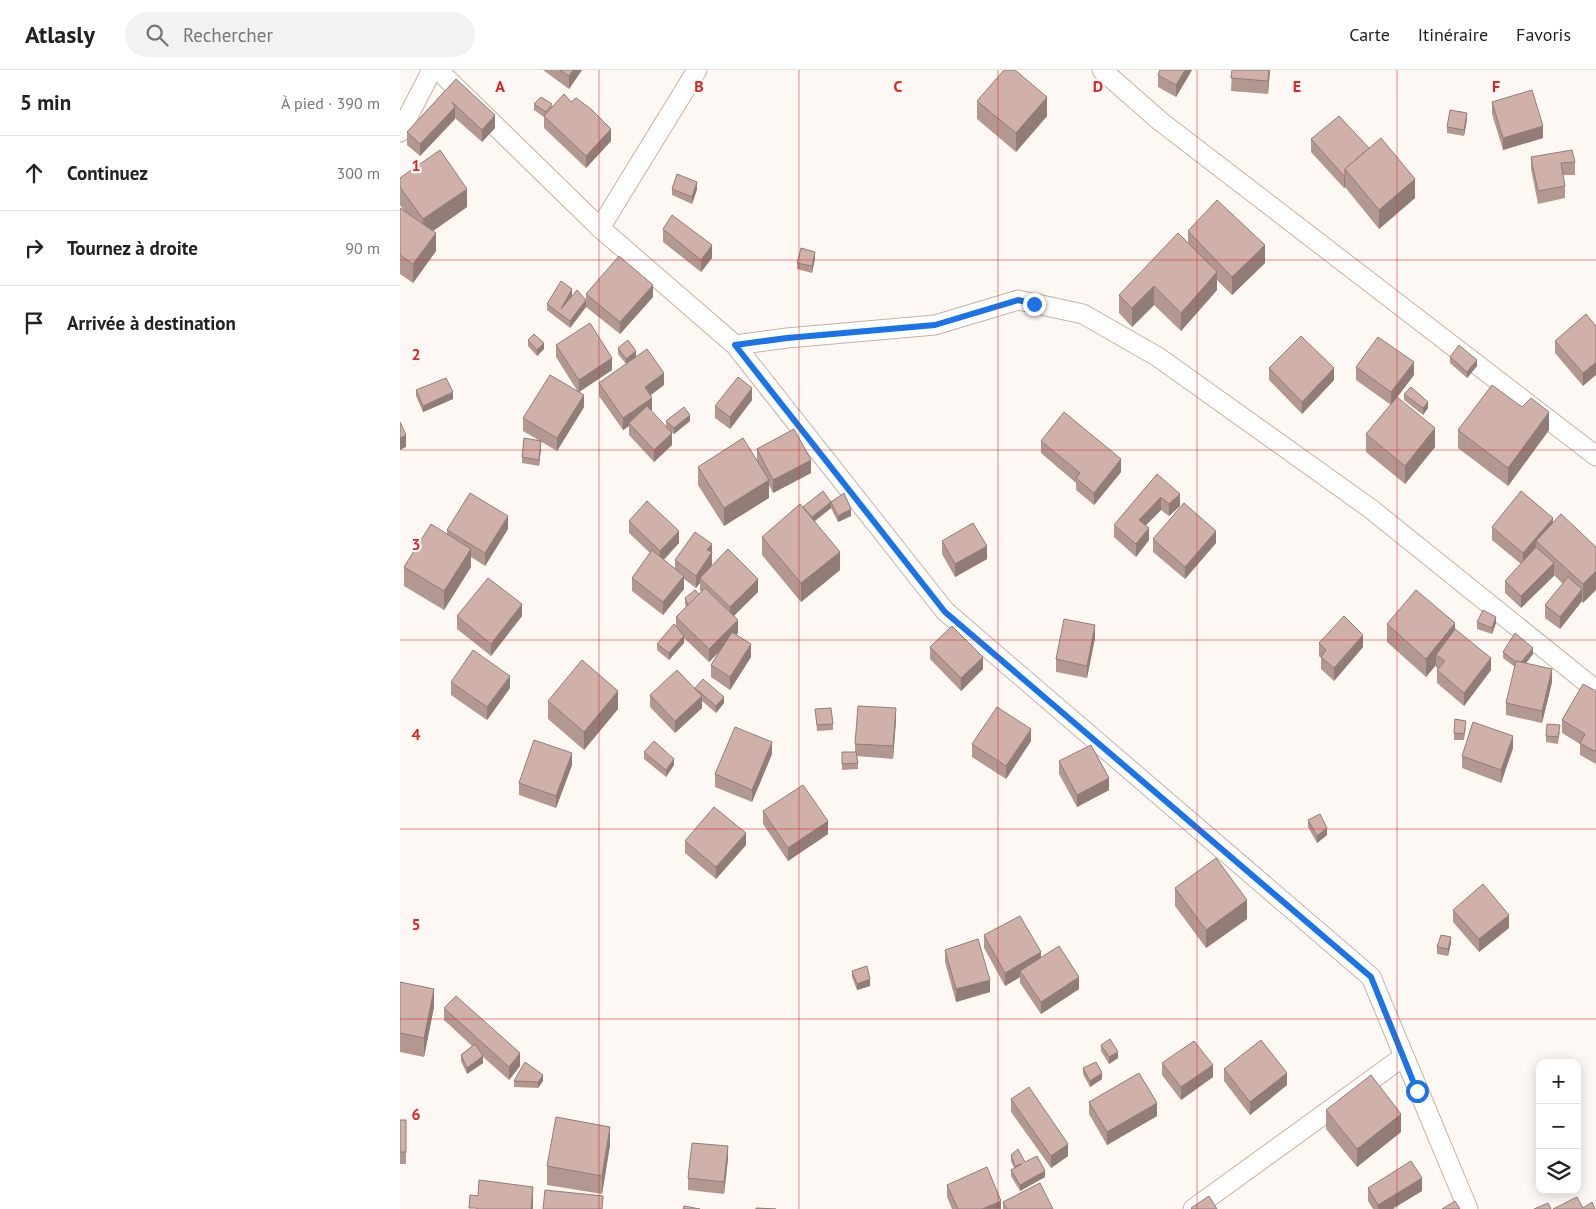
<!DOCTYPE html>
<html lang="fr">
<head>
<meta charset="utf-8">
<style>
	body { margin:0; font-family:"PT Sans",sans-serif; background:#f2f2f2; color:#222 }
	.controls { position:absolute; right:15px; bottom:15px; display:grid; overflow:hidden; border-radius:10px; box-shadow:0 2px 12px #0003 }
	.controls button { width:45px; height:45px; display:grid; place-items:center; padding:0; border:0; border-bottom:1px solid #e0e0e0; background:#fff; color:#222; font:25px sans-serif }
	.stop { position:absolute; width:15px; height:15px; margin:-11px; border:4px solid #1a73e8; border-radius:50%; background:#fff }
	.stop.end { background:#1a73e8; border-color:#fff; box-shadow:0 1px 5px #0008 }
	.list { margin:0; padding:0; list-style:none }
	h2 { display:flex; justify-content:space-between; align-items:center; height:65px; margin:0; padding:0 20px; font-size:21px }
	h2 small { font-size:16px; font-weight:400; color:#767676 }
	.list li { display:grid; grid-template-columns:32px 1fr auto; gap:15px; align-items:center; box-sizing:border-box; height:75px; padding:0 20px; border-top:1px solid #e0e0e0 }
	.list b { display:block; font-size:19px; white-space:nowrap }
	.list em { font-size:16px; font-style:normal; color:#767676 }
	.icon { flex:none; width:28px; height:28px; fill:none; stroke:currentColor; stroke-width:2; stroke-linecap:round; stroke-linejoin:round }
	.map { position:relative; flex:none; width:1196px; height:1139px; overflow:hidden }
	header { display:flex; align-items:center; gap:30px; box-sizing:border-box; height:70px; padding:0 25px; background:#fff; border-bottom:1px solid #e0e0e0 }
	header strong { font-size:24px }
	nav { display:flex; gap:28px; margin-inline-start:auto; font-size:18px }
	.search { width:350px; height:45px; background:#f2f2f2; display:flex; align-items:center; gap:12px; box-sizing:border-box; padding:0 18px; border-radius:28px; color:#767676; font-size:19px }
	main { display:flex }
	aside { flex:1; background:#fff }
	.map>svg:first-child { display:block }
</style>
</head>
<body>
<header>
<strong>Atlasly</strong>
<div class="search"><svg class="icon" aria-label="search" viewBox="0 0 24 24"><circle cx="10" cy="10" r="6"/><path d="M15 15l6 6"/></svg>Rechercher</div>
<nav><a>Carte</a><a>Itinéraire</a><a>Favoris</a></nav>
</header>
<main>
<aside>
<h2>5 min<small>À pied · 390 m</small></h2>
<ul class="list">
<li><svg class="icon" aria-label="ahead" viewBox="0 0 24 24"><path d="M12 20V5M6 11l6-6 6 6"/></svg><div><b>Continuez</b></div><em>300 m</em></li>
<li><svg class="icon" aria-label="right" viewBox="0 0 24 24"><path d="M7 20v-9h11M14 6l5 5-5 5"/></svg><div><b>Tournez à droite</b></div><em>90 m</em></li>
<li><svg class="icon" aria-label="arrive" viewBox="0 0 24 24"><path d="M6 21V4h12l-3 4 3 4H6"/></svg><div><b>Arrivée à destination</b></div></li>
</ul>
</aside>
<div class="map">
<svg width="1196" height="1139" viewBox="0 0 1196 1139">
	<rect width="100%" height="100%" fill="#fdf8f4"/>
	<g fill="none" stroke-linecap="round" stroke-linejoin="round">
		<defs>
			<g id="street">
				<path d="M38 0 200 158 335 275 545 541 971 907 1068 1139"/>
				<path d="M702 0 760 51 1196 386"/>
				<path d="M0 62 32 0"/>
				<path d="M200 158 297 0"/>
				<path d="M335 275 387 268 535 255 618 230 683 244 758 287 971 439 1196 620"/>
				<path d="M793 1139 1003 987"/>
			</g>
		</defs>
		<use href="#street" stroke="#cab0a0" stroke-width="21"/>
		<use href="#street" stroke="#fff" stroke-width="19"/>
	</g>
	<g fill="#b39892">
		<path d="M143 0H182L169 19Z"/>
		<path d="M792 0 776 27 758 17V5Z"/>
		<path d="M832 0H870L868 24 831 21Z"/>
		<path d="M56 9 95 58 82 72 55 48V49L20 86 7 75V62Z"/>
		<path d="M577 31 647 46 616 82 577 49Z"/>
		<path d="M171 32 211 71 186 98 144 58V47L134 40V34L152 36Z"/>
		<path d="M1092 32 1143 68 1103 80 1092 44Z"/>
		<path d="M1067 49 1064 66 1047 63V57Z"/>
		<path d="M911 69 969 78 1015 128 979 159 945 117 944 118 911 82Z"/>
		<path d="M1131 87 1175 92V105H1163L1165 116V128L1138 134 1131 99Z"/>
		<path d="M0 108 67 137 33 161 36 181 13 213 0 204V138L4 141 0 135Z"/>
		<path d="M272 119H297L292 134 272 125Z"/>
		<path d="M263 159 312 188 301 202 263 172Z"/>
		<path d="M788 161 865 193 832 225 817 210V220L781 261 754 235 732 257 719 243V225L788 173Z"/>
		<path d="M415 188 412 203 397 199V193Z"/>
		<path d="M186 224 253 227 220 264 186 237Z"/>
		<path d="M172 225 186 237 170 258 147 240V234Z"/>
		<path d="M1186 244 1183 316 1155 283V271Z"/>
		<path d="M128 270 144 279 137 286 128 276Z"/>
		<path d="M156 275 212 300 179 322 184 337 157 381 123 361V348L178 322 156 287Z"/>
		<path d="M218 278 236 287 264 315 251 325 252 340 251 341 266 357V351H290L274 364 270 361 272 375 254 392 229 365V356L223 360 199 326V313L226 294 218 284Z"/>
		<path d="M1050 287 1077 296 1067 308 1050 293Z"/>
		<path d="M956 297 1014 305 992 334 1035 377 1005 414 966 382V364L991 335 956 310Z"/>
		<path d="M869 298 934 310 902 344 869 310Z"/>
		<path d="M16 320 53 329 23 342 16 326Z"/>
		<path d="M1004 324 1028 338 1023 345 1004 330Z"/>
		<path d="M352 330 330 359 315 348V336Z"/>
		<path d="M1058 360H1149L1108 416 1058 378Z"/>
		<path d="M641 371 721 402 694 435 676 420V413L641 383Z"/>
		<path d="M141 378 139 396 122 393V387Z"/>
		<path d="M357 379 411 403 373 423 369 415V428L324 456 298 415V397L357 390Z"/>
		<path d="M757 404 780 436 769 446 761 440 746 455 749 470 736 487 714 467V455Z"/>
		<path d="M431 432 451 446 438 452 431 438 415 451 440 500 401 532 362 485V467L403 437Z"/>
		<path d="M229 451 279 473 264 490 275 499V490L312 474V495L310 497 358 522 333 546 338 563 336 565 351 587 330 620 311 607V595L319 581 309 592 284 568V573L269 590 257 580V574L276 557V547L286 537 285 534V528L299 524 301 522 300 520V513L296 518 284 509V519L263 545 232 521V508L250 483 229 463Z"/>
		<path d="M1153 453 1196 477 1183 533 1182 531 1160 559 1145 548V535L1163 514 1154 505 1121 538 1105 523V511L1121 494 1092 470V457Z"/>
		<path d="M108 459 85 496 71 487V497L44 540 4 516V497L47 464V460Z"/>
		<path d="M753 469 816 473 785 509 753 482Z"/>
		<path d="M542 471 587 489 555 507 542 484Z"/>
		<path d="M57 546H122L91 586 57 559Z"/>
		<path d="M1077 552 1096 553 1092 564 1077 559Z"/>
		<path d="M987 554 1055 559 1091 600 1064 636 1037 613V600L1038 599 1036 597V595L1026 607 987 572Z"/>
		<path d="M695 568 687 608 656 602V589Z"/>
		<path d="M919 573 963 577 934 611 921 599V588L919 586Z"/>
		<path d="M530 577 583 599 561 621 530 589Z"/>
		<path d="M1103 582 1133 584 1126 593 1152 612 1142 653 1106 645V633L1115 597 1103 588Z"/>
		<path d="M51 612 110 618 87 650 51 625Z"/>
		<path d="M295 618 324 633 316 643 302 631V638L275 663 250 637V625Z"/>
		<path d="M1196 621V694L1180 685V674L1162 663V650Z"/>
		<path d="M148 631 218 639 184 680 148 649Z"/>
		<path d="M415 639 433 654V660L417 661Z"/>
		<path d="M496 650 493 689 457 686 458 693V699L442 700V688L455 682V674Z"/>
		<path d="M1066 657 1064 670H1054V663Z"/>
		<path d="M1160 661 1158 674 1146 672V666Z"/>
		<path d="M631 671 606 709 572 687V674Z"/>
		<path d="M1113 678 1101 713 1062 698V686Z"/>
		<path d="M244 682 274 695 266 707 244 689Z"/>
		<path d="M372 684 352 732 315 717V704Z"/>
		<path d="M659 691 709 720 677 737 659 704Z"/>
		<path d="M172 695 156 738 119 725V713Z"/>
		<path d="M363 741 428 764 388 791 363 754Z"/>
		<path d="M908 750 927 765 917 773 908 757Z"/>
		<path d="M285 771 346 775 316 809 285 783Z"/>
		<path d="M775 818 847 849 806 878 775 836Z"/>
		<path d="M1053 840 1109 858 1079 882 1053 852Z"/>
		<path d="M584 865 641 887 679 919 641 944 620 913V907L605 916 584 878Z"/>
		<path d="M1051 873 1048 886 1037 884V877Z"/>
		<path d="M545 880 590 922 556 932 545 892Z"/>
		<path d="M452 901 470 916 457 920 452 907Z"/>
		<path d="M0 912 34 937 24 987 0 982Z"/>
		<path d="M44 938 120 996 109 1010 82 986 83 993 67 1004 61 991V985L72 976 44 950Z"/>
		<path d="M701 975 718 988 709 994 701 981Z"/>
		<path d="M762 993 813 1007 781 1030 762 1005Z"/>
		<path d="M683 998 702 1009 690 1017 683 1004Z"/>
		<path d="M824 999 887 1015 850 1045 824 1011Z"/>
		<path d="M114 1011H143L138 1018 114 1017Z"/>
		<path d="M611 1029 668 1086 651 1098 611 1042Z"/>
		<path d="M689 1032 757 1046 707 1075 689 1044Z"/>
		<path d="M926 1040 1001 1062 957 1097 926 1059Z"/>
		<rect x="0" y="1050" width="6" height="44"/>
		<path d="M210 1075 202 1124 147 1115V1096Z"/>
		<path d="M611 1085 645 1107 620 1121 611 1106V1100L614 1098 611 1091Z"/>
		<path d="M328 1089 324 1124 288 1120V1108Z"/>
		<path d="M547 1115 601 1139H552L547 1127Z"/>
		<path d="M968 1118 1022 1121 994 1138 995 1139H973L968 1131Z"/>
		<path d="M603 1132 653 1139H603Z"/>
	</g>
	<g fill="#927c77">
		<path d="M173 0H182L169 19V6Z"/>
		<path d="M785 0H792L776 27V15Z"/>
		<path d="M869 0H870L868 24V11Z"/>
		<path d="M647 27V46L616 82V63Z"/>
		<path d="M55 37V49L20 86V74Z"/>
		<path d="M1067 43V49L1064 66V60Z"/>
		<path d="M95 45V58L82 72V60Z"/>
		<path d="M1143 56V68L1103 80V68Z"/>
		<path d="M211 59V71L186 98V86Z"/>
		<path d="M945 105V117L944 118V106Z"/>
		<path d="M1015 109V128L979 159V140Z"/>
		<path d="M297 112V119L292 134V127Z"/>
		<path d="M67 119V137L23 168V149Z"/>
		<path d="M36 163V181L13 213V194Z"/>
		<path d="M312 175V188L301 202V190Z"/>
		<path d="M865 175V193L832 225V207Z"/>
		<path d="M415 182V188L412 203V196Z"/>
		<path d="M817 202V220L781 261V243Z"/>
		<path d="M253 215V227L220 264V252Z"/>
		<path d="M754 216V235L732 257V238Z"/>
		<path d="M172 219V225L161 239Z"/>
		<path d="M186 230V237L170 258V251Z"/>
		<path d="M144 273V279L137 286V280Z"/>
		<path d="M236 281V287L226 295V289Z"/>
		<path d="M212 288V300L179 322V310Z"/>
		<path d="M1077 290V296L1067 308V302Z"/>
		<path d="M1014 292V305L991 335V322Z"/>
		<path d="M1196 292V305L1183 316V303Z"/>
		<path d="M934 298V310L902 344V332Z"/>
		<path d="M264 303V315L245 329V317Z"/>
		<path d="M352 318V330L330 359V347Z"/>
		<path d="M53 322V329L23 342V336Z"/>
		<path d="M184 325V337L157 381V368Z"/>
		<path d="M252 328V340L231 355 229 353V356L223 360V348Z"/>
		<path d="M1028 332V338L1023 345V338Z"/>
		<path d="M1149 342V360L1108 416V398Z"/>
		<path d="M290 345V351L274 364V358Z"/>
		<path d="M1035 358V377L1005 414V396Z"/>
		<path d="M272 363V375L254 392V380Z"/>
		<path d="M6 365V377L0 380V368Z"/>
		<path d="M141 371V378L139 396V390Z"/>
		<path d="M721 389V402L694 435V423Z"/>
		<path d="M411 390V403L373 423V410Z"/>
		<path d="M369 410V428L324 456V438Z"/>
		<path d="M780 424V436L769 446V434Z"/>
		<path d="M761 427V440L739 462V450Z"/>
		<path d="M431 432V438L412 453V447Z"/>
		<path d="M451 439V446L438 452V446Z"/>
		<path d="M108 446V459L85 496V483Z"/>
		<path d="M1153 448V460L1136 471V480L1123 496V483Z"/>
		<path d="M749 458V470L736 487V474Z"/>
		<path d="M279 461V473L260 493V481Z"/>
		<path d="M816 461V473L785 509V497Z"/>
		<path d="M312 474V495L302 510 300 508V513L296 518V506L307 480Z"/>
		<path d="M587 476V489L555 507V494Z"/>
		<path d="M71 479V497L44 540V521Z"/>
		<path d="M440 482V500L401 532V513Z"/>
		<path d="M1154 493V506L1121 538V526Z"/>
		<path d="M1196 501V520L1183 533V514Z"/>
		<path d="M284 506V519L263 545V532Z"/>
		<path d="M358 509V522L330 550V537Z"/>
		<path d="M1182 519V531L1160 559V547Z"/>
		<path d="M122 534V546L91 586V574Z"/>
		<path d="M1096 547V553L1092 564V558Z"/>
		<path d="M338 550V563L309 592V579Z"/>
		<path d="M1055 553V571L1036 585V595L1026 607V589Z"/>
		<path d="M695 555V568L687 608V596Z"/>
		<path d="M963 565V577L934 611V598Z"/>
		<path d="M284 566V573L269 590V583Z"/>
		<path d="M351 574V587L330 620V607Z"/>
		<path d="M1133 578V584L1120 601V594Z"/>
		<path d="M583 587V599L561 621V608Z"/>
		<path d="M1091 588V600L1064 636V623Z"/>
		<path d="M1152 599V612L1142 653V641Z"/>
		<path d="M110 606V618L87 650V637Z"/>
		<path d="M218 621V639L184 680V662Z"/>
		<path d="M302 626V638L275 663V651Z"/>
		<path d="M324 627V633L316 643V636Z"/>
		<path d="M496 638V650L493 689V676Z"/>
		<path d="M631 659V671L606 709V696Z"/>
		<path d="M1113 666V678L1101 713V700Z"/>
		<path d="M372 672V684L352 732V720Z"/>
		<path d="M172 683V695L156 738V726Z"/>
		<path d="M274 689V695L266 707V700Z"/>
		<path d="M709 708V720L677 737V725Z"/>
		<path d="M428 751V764L388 791V778Z"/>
		<path d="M927 758V765L917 773V766Z"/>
		<path d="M346 763V775L316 809V797Z"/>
		<path d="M847 830V849L806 878V860Z"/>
		<path d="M1109 845V858L1079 882V869Z"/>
		<path d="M1051 867V873L1048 886V879Z"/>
		<path d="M641 882V894L620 901V907L605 916V903Z"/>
		<path d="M679 907V919L641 944V932Z"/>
		<path d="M470 909V916L457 920V914Z"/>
		<path d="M590 910V922L556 932V919Z"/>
		<path d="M34 919V937L24 987V968Z"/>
		<path d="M718 982V988L709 994V987Z"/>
		<path d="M120 983V996L109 1010V997Z"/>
		<path d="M83 986V993L67 1004V998Z"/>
		<path d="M813 995V1007L781 1030V1017Z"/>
		<path d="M702 1003V1009L690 1017V1011Z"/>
		<path d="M887 1003V1015L850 1045V1032Z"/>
		<path d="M143 1005V1011L138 1018V1012Z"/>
		<path d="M757 1033V1046L707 1075V1062Z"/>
		<path d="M1001 1044V1062L957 1097V1079Z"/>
		<path d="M210 1057V1075L202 1124V1106Z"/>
		<path d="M668 1074V1086L651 1098V1086Z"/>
		<path d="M328 1076V1089L324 1124V1112Z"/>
		<path d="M645 1101V1107L620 1121V1115Z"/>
		<path d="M1022 1108V1121L992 1139H978V1135Z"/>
		<path d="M133 1117V1139H131Z"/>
		<path d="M601 1131V1139H582Z"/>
	</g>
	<g fill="#d0b1aa" stroke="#927c77">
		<path d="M160 0H173L169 6Z"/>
		<path d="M604 0H615L647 27 616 63 577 31Z"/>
		<path d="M760 0H785L776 15 758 5Z"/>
		<path d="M832 0H869L868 11 831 8Z"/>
		<path d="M56 9 95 45 82 60 52 32 55 37 20 74 7 62Z"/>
		<path d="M1132 20 1143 56 1103 68 1092 32Z"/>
		<path d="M164 24 171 32 176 28 191 39 211 59 186 86 144 46Z"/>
		<path d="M141 27 152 34 146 42 134 34Z"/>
		<path d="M1050 40 1067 43 1064 60 1047 57Z"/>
		<path d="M939 46 969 78 945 99V105L944 106 911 69Z"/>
		<path d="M981 68 1015 109 979 140 945 99Z"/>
		<path d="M40 80 67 119 23 149 0 117V108Z"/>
		<path d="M1172 80 1175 92 1161 93 1165 116 1138 121 1131 87Z"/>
		<path d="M277 104 297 112 292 127 272 119Z"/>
		<path d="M817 130 865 175 832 207 788 161Z"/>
		<path d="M0 138 36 163 13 194 0 185Z"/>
		<path d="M272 145 312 175 301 190 263 159Z"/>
		<path d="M778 163 817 202 781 243 754 216 732 238 719 225Z"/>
		<path d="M401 178 415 182 412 196 397 193Z"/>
		<path d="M219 186 253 215 220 252 186 224Z"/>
		<path d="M161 211 172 219 161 239 177 220 186 230 170 251 147 234Z"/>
		<path d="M1186 244 1196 256V292L1183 303 1155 271Z"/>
		<path d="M190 253 212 288 179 310 156 275Z"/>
		<path d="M134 264 144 273 137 280 128 270Z"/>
		<path d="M901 266 934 298 902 332 869 298Z"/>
		<path d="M978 267 1014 292 991 322 956 297Z"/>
		<path d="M228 270 236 281 226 289 218 278Z"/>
		<path d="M1059 275 1077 290 1067 302 1050 287Z"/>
		<path d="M247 279 264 303 245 317 252 328 223 348 199 313Z"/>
		<path d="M150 305 184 325 157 368 123 348Z"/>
		<path d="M338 307 352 318 330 347 315 336Z"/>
		<path d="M46 308 53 322 23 336 16 320Z"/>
		<path d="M1092 315 1122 337 1131 328 1149 342 1108 398 1058 360Z"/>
		<path d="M1011 317 1028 332 1023 338 1004 324Z"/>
		<path d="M997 327 1035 358 1005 396 966 364Z"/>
		<path d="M247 336 272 363 254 380 229 353Z"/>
		<path d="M284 337 290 345 274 358 266 351Z"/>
		<path d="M664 342 721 389 694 423 676 408 680 403 641 371Z"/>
		<path d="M0 352 6 365 0 368Z"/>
		<path d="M394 359 411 390 373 410 357 379Z"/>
		<path d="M124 368 141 371 139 390 122 387Z"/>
		<path d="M343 368 369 410 324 438 298 397Z"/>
		<path d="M757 404 780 424 769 434 761 427 739 450 749 458 736 474 714 455Z"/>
		<path d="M423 421 431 432 412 447 403 437Z"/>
		<path d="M1121 421 1153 448 1123 483 1092 457Z"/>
		<path d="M70 423 108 446 85 483 47 460Z"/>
		<path d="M444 423 451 439 438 446 431 432Z"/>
		<path d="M247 431 279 461 260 481 229 451Z"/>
		<path d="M784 433 816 461 785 497 753 469Z"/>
		<path d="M400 434 440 482 401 513 362 467Z"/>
		<path d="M1161 444 1196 477V501L1183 514 1136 471Z"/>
		<path d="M573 453 587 476 555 494 542 471Z"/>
		<path d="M31 454 71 479 44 521 4 497Z"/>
		<path d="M295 462 312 474 307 480 312 482 296 506 275 490Z"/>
		<path d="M1136 477 1154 493 1121 526 1105 511Z"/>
		<path d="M328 479 358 509 330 537 300 508Z"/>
		<path d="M252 480 284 506 263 532 232 508Z"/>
		<path d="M1168 507 1182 519 1160 547 1145 535Z"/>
		<path d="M88 508 122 534 91 574 57 546Z"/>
		<path d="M305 518 338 550 309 579 276 547Z"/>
		<path d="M295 520 299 524 288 535 285 528Z"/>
		<path d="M1016 520 1055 553 1026 589 987 554Z"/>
		<path d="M1083 540 1096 547 1092 558 1077 552Z"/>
		<path d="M944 546 963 565 934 598 921 587 926 580 919 573Z"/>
		<path d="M664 549 695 555 687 596 656 589Z"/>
		<path d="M274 554 284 566 269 583 257 574Z"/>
		<path d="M552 556 583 587 561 608 530 577Z"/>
		<path d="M1055 559 1091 588 1064 623 1037 600 1045 591 1036 585Z"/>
		<path d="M332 562 351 574 330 607 311 595Z"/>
		<path d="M1115 563 1133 578 1121 592 1116 591V592L1103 582Z"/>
		<path d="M73 580 110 606 87 637 51 612Z"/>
		<path d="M182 590 218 621 184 662 148 631Z"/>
		<path d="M1116 591 1152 599 1142 641 1106 633Z"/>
		<path d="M277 600 302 626 275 651 250 625Z"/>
		<path d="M303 609 324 627 316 636 295 618Z"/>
		<path d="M1183 614 1196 621V682L1180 673 1185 664 1162 650Z"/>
		<path d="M458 636 496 638 493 676 455 674Z"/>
		<path d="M597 637 631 659 606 696 572 674Z"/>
		<path d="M431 638 433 654 417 655 415 639Z"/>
		<path d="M1055 649 1066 651 1064 664 1054 663Z"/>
		<path d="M1073 652 1113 666 1101 700 1062 686Z"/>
		<path d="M1147 654 1160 655 1158 667 1146 666Z"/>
		<path d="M335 657 372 672 352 720 315 704Z"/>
		<path d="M134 670 172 683 156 726 119 713Z"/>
		<path d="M254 671 274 689 266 700 244 682Z"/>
		<path d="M691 675 709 708 677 725 659 691Z"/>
		<path d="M442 682H456L458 693 442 694Z"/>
		<path d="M403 715 428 751 388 778 363 741Z"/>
		<path d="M314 737 346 763 316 797 285 771Z"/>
		<path d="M920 744 927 758 917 766 908 750Z"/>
		<path d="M816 788 847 830 806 860 775 818Z"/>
		<path d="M1083 814 1109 845 1079 869 1053 840Z"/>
		<path d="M620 846 641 882 605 903 584 865Z"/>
		<path d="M1041 865 1051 867 1048 879 1037 877Z"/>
		<path d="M578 869 590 910 556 919 545 880Z"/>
		<path d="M659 876 679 907 641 932 620 901Z"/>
		<path d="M467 896 470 909 457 914 452 901Z"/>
		<path d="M0 912 34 919 24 968 0 963Z"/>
		<path d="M56 926 120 983 109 997 44 938Z"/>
		<path d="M710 969 718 982 709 987 701 975Z"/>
		<path d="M861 970 887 1003 850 1032 824 999Z"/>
		<path d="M794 971 813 995 781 1017 762 993Z"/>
		<path d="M75 974 83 986 67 998 61 985Z"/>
		<path d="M125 992 143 1005 138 1012 114 1011Z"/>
		<path d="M696 992 702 1003 690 1011 683 998Z"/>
		<path d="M739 1003 757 1033 707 1062 689 1032Z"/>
		<path d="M971 1005 1001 1044 957 1079 926 1040Z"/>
		<path d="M629 1017 668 1074 651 1086 611 1029Z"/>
		<path d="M156 1047 210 1057 202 1106 147 1096Z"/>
		<rect x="0" y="1050" width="6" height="32"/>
		<path d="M292 1073 328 1076 324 1112 288 1108Z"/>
		<path d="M618 1079 625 1092 637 1086 645 1101 620 1115 611 1100 622 1094 615 1096 611 1085Z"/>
		<path d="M1011 1091 1022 1108 978 1135 968 1118Z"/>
		<path d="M587 1097 601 1131 582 1139H558L547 1115Z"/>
		<path d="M79 1110 133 1117 131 1139H76L77 1138H69L70 1125 78 1126Z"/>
		<path d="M640 1113 653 1139H607L603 1132Z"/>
		<path d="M145 1120 203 1126 202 1139H143Z"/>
		<path d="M809 1126 817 1139H792L791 1138Z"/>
		<path d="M1177 1127 1183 1138 1192 1132 1195 1139H1153Z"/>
		<path d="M1055 1131 1060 1139H1042Z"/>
		<path d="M1148 1133 1151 1139H1134Z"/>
		<path d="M284 1136 300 1139H283Z"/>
		<path d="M356 1138 376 1139H356Z"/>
	</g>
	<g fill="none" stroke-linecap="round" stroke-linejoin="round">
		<path stroke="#1a73e8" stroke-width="6" d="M634 234 618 230 535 255 387 268 335 275 545 542 971 907 1017 1021"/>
	</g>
	<path fill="none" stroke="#d62828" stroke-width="1" stroke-opacity="0.55" d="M199 0V1139M399 0V1139M598 0V1139M797 0V1139M997 0V1139M0 190H1196M0 380H1196M0 570H1196M0 759H1196M0 949H1196"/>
	<g font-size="16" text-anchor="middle" font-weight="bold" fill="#d62828" stroke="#fdf8f4" stroke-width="4.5" stroke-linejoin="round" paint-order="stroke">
		<text x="100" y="22">A</text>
		<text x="299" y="22">B</text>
		<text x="498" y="22">C</text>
		<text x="698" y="22">D</text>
		<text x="897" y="22">E</text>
		<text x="1096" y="22">F</text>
		<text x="16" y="101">1</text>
		<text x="16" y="290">2</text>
		<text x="16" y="480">3</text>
		<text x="16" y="670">4</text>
		<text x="16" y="860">5</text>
		<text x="16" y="1050">6</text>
	</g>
</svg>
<div class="controls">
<button>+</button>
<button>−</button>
<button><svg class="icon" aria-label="layers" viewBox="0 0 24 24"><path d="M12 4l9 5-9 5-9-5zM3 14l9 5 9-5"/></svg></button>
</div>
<div class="stop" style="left:1017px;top:1021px"></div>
<div class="stop end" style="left:634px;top:234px"></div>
</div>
</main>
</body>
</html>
